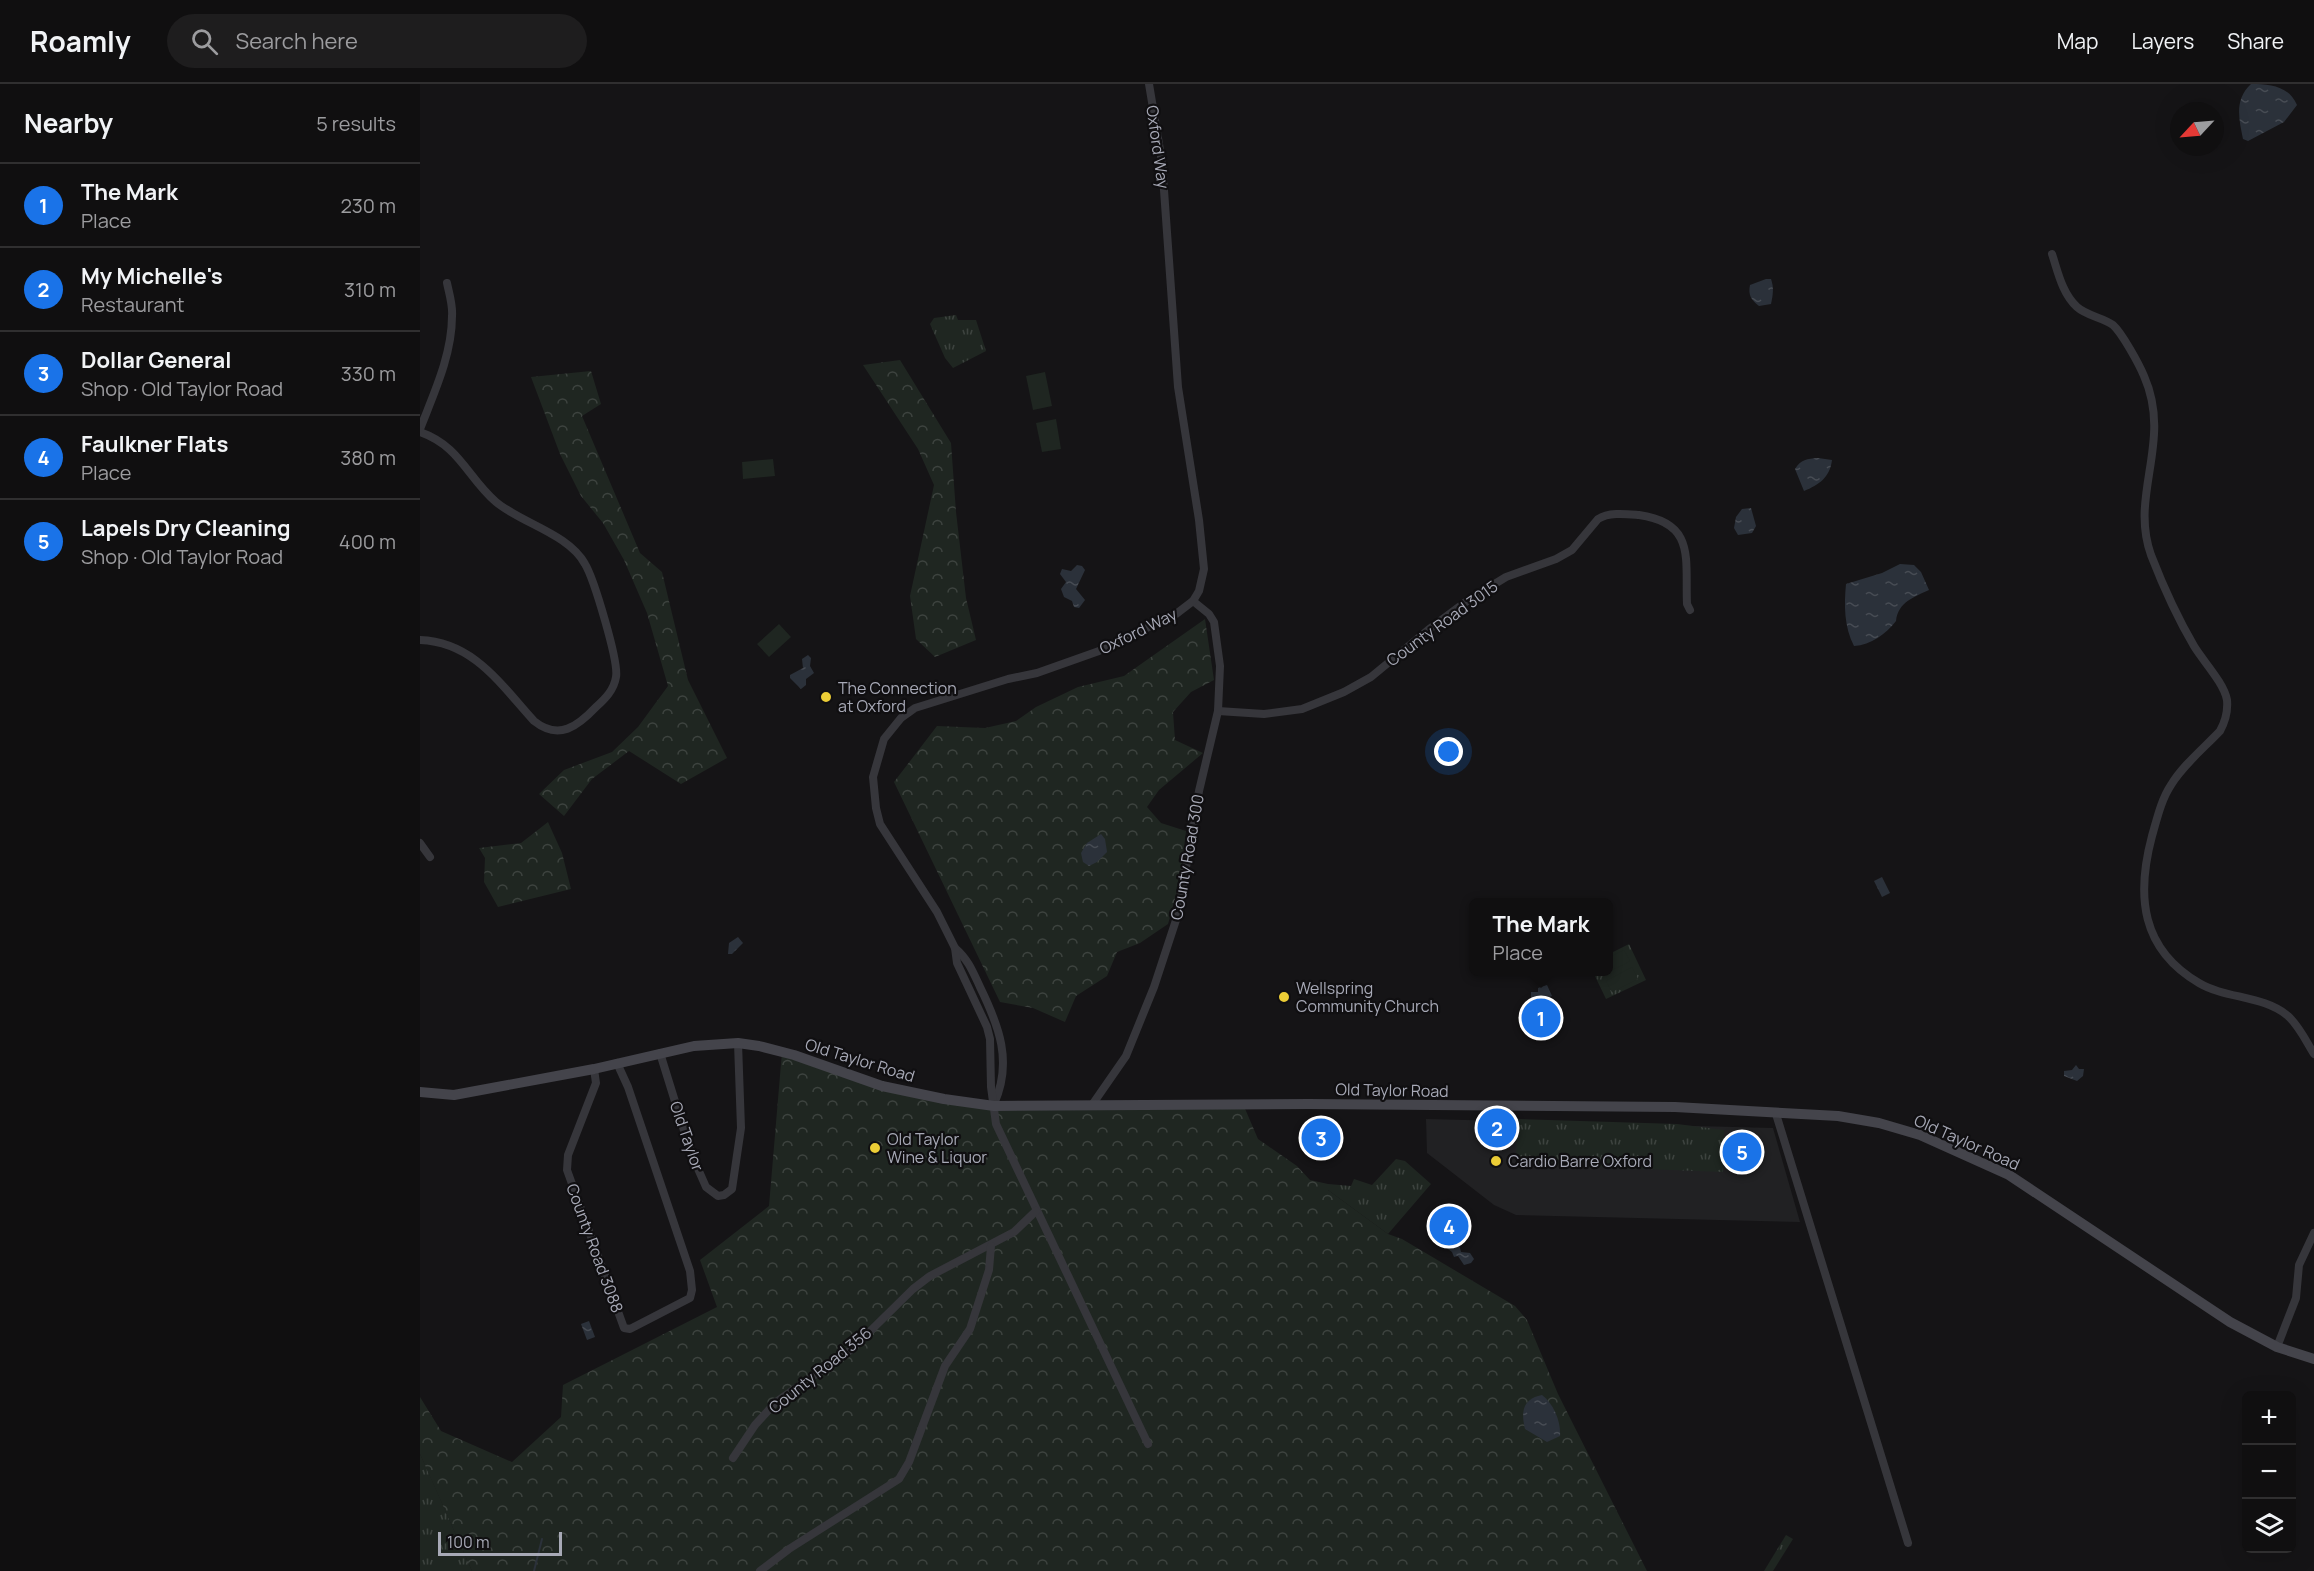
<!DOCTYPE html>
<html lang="en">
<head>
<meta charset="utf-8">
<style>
	body { margin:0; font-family:Manrope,sans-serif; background:#1e1d1e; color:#f1f3f6 }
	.controls { position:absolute; right:18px; bottom:18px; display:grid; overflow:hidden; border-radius:9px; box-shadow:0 6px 24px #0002 }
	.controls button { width:54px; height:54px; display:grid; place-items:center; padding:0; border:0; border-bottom:2px solid #302f30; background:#100f10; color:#f1f3f6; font:30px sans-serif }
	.compass { position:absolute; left:1750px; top:18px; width:54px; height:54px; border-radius:50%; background:#100f10; box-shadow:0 6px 24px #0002; rotate:244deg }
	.scale { position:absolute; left:18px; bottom:15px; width:124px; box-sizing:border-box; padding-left:6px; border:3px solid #a7a9b6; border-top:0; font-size:16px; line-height:21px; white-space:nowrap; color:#a7a9b6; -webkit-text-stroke:4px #100f11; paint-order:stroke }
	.you { position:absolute; left:1029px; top:668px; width:21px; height:21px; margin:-15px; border:4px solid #fff; border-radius:50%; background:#1a73e8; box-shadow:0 0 0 9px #1a73e833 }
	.badge { display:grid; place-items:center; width:39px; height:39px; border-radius:50%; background:#1a73e8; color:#fff; font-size:20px; font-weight:700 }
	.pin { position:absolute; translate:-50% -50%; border:3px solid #fff; box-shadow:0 2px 6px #0006 }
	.popup { position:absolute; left:1049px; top:814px; width:144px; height:78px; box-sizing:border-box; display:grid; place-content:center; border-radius:9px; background:#100f10; filter:drop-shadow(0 2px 4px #0005); font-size:20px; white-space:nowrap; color:#9c9c9f }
	.popup b { font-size:22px; color:#f1f3f6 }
	.popup::after { content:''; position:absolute; left:50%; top:100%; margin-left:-12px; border:12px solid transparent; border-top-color:#100f10 }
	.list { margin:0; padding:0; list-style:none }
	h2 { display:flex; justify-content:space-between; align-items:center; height:78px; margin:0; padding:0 24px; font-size:26px }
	h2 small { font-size:20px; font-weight:400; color:#9c9c9f }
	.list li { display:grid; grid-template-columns:39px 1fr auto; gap:18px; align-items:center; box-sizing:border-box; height:84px; padding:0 24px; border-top:2px solid #302f30 }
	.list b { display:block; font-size:22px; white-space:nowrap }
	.list p { margin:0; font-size:20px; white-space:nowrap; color:#9c9c9f }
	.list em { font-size:20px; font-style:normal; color:#9c9c9f }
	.icon { flex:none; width:33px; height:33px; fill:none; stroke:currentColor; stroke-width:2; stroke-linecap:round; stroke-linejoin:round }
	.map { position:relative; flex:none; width:1894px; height:1487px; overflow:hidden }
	header { display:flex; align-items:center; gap:36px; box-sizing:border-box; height:84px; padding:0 30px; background:#100f10; border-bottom:2px solid #302f30 }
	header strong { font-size:28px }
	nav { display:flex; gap:33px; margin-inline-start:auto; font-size:21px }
	.search { width:420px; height:54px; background:#1e1d1e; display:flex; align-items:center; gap:15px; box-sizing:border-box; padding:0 21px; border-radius:33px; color:#9c9c9f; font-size:22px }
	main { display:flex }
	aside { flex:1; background:#100f10 }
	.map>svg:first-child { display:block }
</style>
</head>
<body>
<header>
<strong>Roamly</strong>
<div class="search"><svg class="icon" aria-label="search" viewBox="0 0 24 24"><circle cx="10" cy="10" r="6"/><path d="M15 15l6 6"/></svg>Search here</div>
<nav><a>Map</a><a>Layers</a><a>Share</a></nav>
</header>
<main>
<aside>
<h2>Nearby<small>5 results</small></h2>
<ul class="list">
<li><span class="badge">1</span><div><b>The Mark</b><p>Place</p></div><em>230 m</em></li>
<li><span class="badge">2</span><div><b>My Michelle's</b><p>Restaurant</p></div><em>310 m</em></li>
<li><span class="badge">3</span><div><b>Dollar General</b><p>Shop · Old Taylor Road</p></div><em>330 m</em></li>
<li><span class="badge">4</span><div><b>Faulkner Flats</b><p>Place</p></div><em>380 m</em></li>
<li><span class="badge">5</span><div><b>Lapels Dry Cleaning</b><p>Shop · Old Taylor Road</p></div><em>400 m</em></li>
</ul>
</aside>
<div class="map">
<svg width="1894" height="1487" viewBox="0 0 1894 1487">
	<defs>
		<pattern id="grass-tufts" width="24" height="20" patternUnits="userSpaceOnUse" patternTransform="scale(1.5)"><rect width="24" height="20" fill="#1f2621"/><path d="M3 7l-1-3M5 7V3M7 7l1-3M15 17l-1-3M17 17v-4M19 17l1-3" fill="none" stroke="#3d433f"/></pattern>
		<pattern id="forest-crowns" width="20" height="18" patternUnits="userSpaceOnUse" patternTransform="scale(1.5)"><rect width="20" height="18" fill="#1f2621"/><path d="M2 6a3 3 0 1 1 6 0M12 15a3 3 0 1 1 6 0" fill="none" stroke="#3d433f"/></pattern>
		<pattern id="water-ripples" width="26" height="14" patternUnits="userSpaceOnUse" patternTransform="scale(1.5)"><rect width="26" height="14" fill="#2b313a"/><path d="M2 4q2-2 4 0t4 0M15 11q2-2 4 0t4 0" fill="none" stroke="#474c54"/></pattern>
	</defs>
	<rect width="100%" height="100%" fill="#151416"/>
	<path fill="#212123" d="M1006 1035 1353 1044 1380 1138 1096 1131 1074 1121 1007 1069Z"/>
	<g fill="url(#grass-tufts)">
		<path d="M536 231 538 236H556L566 267 533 284 525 274 510 240 514 234Z"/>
		<path d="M1209 860 1226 896 1186 915 1173 888H1188L1189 870Z"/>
		<path d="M1097 1035 1257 1040 1304 1046 1303 1088 1096 1080Z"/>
		<path d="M976 1075 985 1077 1011 1100 968 1150 908 1106V1100L931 1102 934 1095 952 1101Z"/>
		<path d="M0 1370 7 1385 52 1487H0Z"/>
		<path d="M1366 1451 1373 1455 1353 1487H1344Z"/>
	</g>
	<g fill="url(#forest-crowns)">
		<path d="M480 276 531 359 536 428 546 514 556 556 515 573 496 555 490 512 514 401 498 365 443 281Z"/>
		<path d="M171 287 181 320 162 332 220 469 242 488 268 596 307 674 261 700 209 667 172 695 144 732 119 710 144 686 192 668 218 643 248 602 227 529 204 476 183 439 161 412 140 370 111 293Z"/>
		<path d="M785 535 794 596 771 608 753 628 755 656 783 669 739 706 727 723 741 739 766 747 760 797 748 840 720 859 697 868 687 892 656 912 645 938 613 924 580 918 474 698 517 642 565 644 596 637 616 623 658 603 704 592Z"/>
		<path d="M128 738 142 769 151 805 78 823 64 798 65 774 59 764 101 759Z"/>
		<path d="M362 968 459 1000 574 1022 823 1020 838 1055 877 1082 890 1096 908 1100V1106L968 1150 982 1155 1095 1222 1107 1236 1138 1310 1227 1487H52L0 1370V1313L21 1347 92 1378 141 1333 143 1301 297 1223 280 1176 349 1122Z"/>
	</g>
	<g fill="#1f2621">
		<path d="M625 288 632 322 613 326 606 292Z"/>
		<path d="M636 335 641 365 622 368 616 339Z"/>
		<path d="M353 375 355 392 323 395 322 378Z"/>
		<path d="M359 540 371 553 349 573 337 560Z"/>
		<path d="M1204 866 1210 877 1183 891 1182 888H1188L1189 873Z"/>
		<path d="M1212 883 1218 895 1192 908 1186 897Z"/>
	</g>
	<g fill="url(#water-ripples)">
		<path d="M1831 0C1850 0 1869 2 1877 21L1864 38 1828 57 1823 55C1819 35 1814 16 1831 0Z"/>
		<path d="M1346 195H1351C1354 204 1353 210 1351 220L1339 222C1331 216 1328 211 1330 201Z"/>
		<path d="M1398 374 1412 376C1410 393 1399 401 1384 407L1375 385C1381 375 1387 375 1398 374Z"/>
		<path d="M1331 424 1336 442 1332 449 1318 451 1314 444 1316 433 1322 425Z"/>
		<path d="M1480 480 1494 481 1501 488 1509 506C1494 513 1478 518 1476 537 1466 550 1451 561 1434 562 1424 543 1424 521 1426 500L1462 489Z"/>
		<path d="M657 481 662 482 665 486 656 505 665 516 659 524 654 523 652 517 644 513 641 505 646 498 640 490 642 485 651 487Z"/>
		<path d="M388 571 391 574 390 582 394 589 386 595V601L381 605 370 594V591L383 584 382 575Z"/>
		<path d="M681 750 685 755 687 768 677 778 669 782 663 778 661 769 667 759Z"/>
		<path d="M1462 793 1470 809 1462 813 1454 797Z"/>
		<path d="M318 853 323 859 312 870H308L309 859Z"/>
		<path d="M1127 901 1132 912 1121 916 1111 915V908H1118V904Z"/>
		<path d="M1656 981 1659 985H1664L1663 992 1657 997 1644 992V987L1652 986Z"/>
		<path d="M1028 1158 1033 1161 1039 1160 1041 1168 1050 1169 1054 1175 1051 1179 1044 1181 1038 1172 1034 1173 1032 1168 1024 1162Z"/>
		<path d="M169 1237 175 1253 167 1256 161 1240Z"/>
		<path d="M1122 1311C1134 1320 1141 1338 1140 1352L1127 1358 1105 1345C1101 1328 1102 1315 1122 1311Z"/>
	</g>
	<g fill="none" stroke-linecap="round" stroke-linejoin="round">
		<path stroke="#2b313a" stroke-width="2" d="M114 1487 122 1455"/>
		<g stroke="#36363b" stroke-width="8">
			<path d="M1632 170C1638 188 1642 209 1657 223 1667 232 1682 233 1693 241 1702 249 1719 280 1724 292 1753 358 1709 410 1731 471 1743 502 1757 533 1774 562 1783 577 1804 599 1807 616 1808 627 1805 638 1800 647 1784 664 1763 681 1751 701 1741 716 1737 735 1732 752 1716 812 1721 865 1779 899 1806 915 1843 911 1868 932 1879 942 1886 957 1894 970"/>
			<path d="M0 345C14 309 32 271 32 232 33 221 29 209 27 199"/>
			<path d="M0 348C40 362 47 393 76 418 101 439 149 450 165 480 174 495 199 578 196 593 194 606 185 615 176 623 158 642 139 657 114 637 81 601 54 558 0 556"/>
			<path d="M798 627 844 630 882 625 924 608 951 593 1008 546 1047 517 1086 493 1136 475 1152 466 1178 435C1189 428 1206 430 1219 431 1276 439 1265 475 1267 520L1270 526"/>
			<path d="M0 759 10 773"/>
			<path d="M535 864C548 875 553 888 560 903 579 942 593 978 574 1020"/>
			<path d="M240 969 271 1069 286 1103 298 1112 304 1111 312 1105 321 1044 318 959"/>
			<path d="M174 985 176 999 148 1071 147 1086 204 1244 210 1245 270 1214 272 1206 270 1187 208 1003 197 979"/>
			<path d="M672 1021 706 972 734 903 758 830 779 707 798 627 800 582 794 538 789 530 773 517"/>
			<path d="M1356 1030 1488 1459"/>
			<path d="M1857 1263 1876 1214 1879 1181 1894 1149"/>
			<path d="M728 1360 576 1040 571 1003 570 955 567 943 537 879 535 864 517 828 460 740 456 724 453 693 464 655 481 634 495 624 588 595 617 589 679 567 756 530 773 517 779 507 784 485 779 436 758 303 742 78 729 0"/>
			<path d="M313 1374 335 1341 356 1318 432 1265 493 1205 510 1192 594 1148 616 1127"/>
			<path d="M340 1487 369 1465 479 1395 489 1378 525 1282 550 1245 569 1186 571 1162"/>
		</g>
		<path stroke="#44444b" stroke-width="10" d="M0 1008 34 1011 174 985 274 962 318 959 339 962 374 971 462 1002 524 1015 574 1022 889 1020 1255 1023 1418 1032 1459 1039 1500 1051 1589 1091 1810 1238 1857 1263 1894 1275"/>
	</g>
	<g fill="#eccd36" stroke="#100f11" stroke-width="2">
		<circle cx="406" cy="613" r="6"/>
		<circle cx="864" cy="913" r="6"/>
		<circle cx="455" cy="1064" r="6"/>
		<circle cx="1076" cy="1077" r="6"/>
	</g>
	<g text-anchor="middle" stroke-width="4.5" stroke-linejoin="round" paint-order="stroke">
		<g font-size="16" fill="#a7a9b6" stroke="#100f11">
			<text transform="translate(738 63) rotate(82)" y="6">Oxford Way</text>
			<text transform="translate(1022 539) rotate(-36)" y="6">County Road 3015</text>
			<text transform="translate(718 547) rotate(-26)" y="6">Oxford Way</text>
			<text transform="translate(767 773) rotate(-80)" y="6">County Road 300</text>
			<text transform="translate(440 976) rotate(17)" y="6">Old Taylor Road</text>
			<text transform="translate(972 1006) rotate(1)" y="6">Old Taylor Road</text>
			<text transform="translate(267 1052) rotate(71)" y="6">Old Taylor</text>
			<text transform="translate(1547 1058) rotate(24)" y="6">Old Taylor Road</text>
			<text transform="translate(175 1164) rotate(70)" y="6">County Road 3088</text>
			<text transform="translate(400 1286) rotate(-39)" y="6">County Road 356</text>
		</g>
		<g font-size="16" fill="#a7a9b6" stroke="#100f11" text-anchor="start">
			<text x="418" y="610">The Connection<tspan x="418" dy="18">at Oxford</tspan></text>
			<text x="876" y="910">Wellspring<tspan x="876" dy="18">Community Church</tspan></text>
			<text x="467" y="1061">Old Taylor<tspan x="467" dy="18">Wine &amp; Liquor</tspan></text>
			<text x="1088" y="1083">Cardio Barre Oxford</text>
		</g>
	</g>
</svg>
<div class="controls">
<button>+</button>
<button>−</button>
<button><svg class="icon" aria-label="layers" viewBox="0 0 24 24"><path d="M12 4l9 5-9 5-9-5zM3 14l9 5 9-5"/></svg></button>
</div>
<svg class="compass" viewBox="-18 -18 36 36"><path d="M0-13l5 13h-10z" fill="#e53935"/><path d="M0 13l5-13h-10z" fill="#9c9c9f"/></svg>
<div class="scale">100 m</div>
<div class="you"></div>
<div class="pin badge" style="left:1121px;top:934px">1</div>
<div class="popup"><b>The Mark</b>Place</div>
<div class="pin badge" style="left:1077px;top:1044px">2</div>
<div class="pin badge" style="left:901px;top:1054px">3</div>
<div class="pin badge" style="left:1029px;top:1142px">4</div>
<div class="pin badge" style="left:1322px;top:1068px">5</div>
</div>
</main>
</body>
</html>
